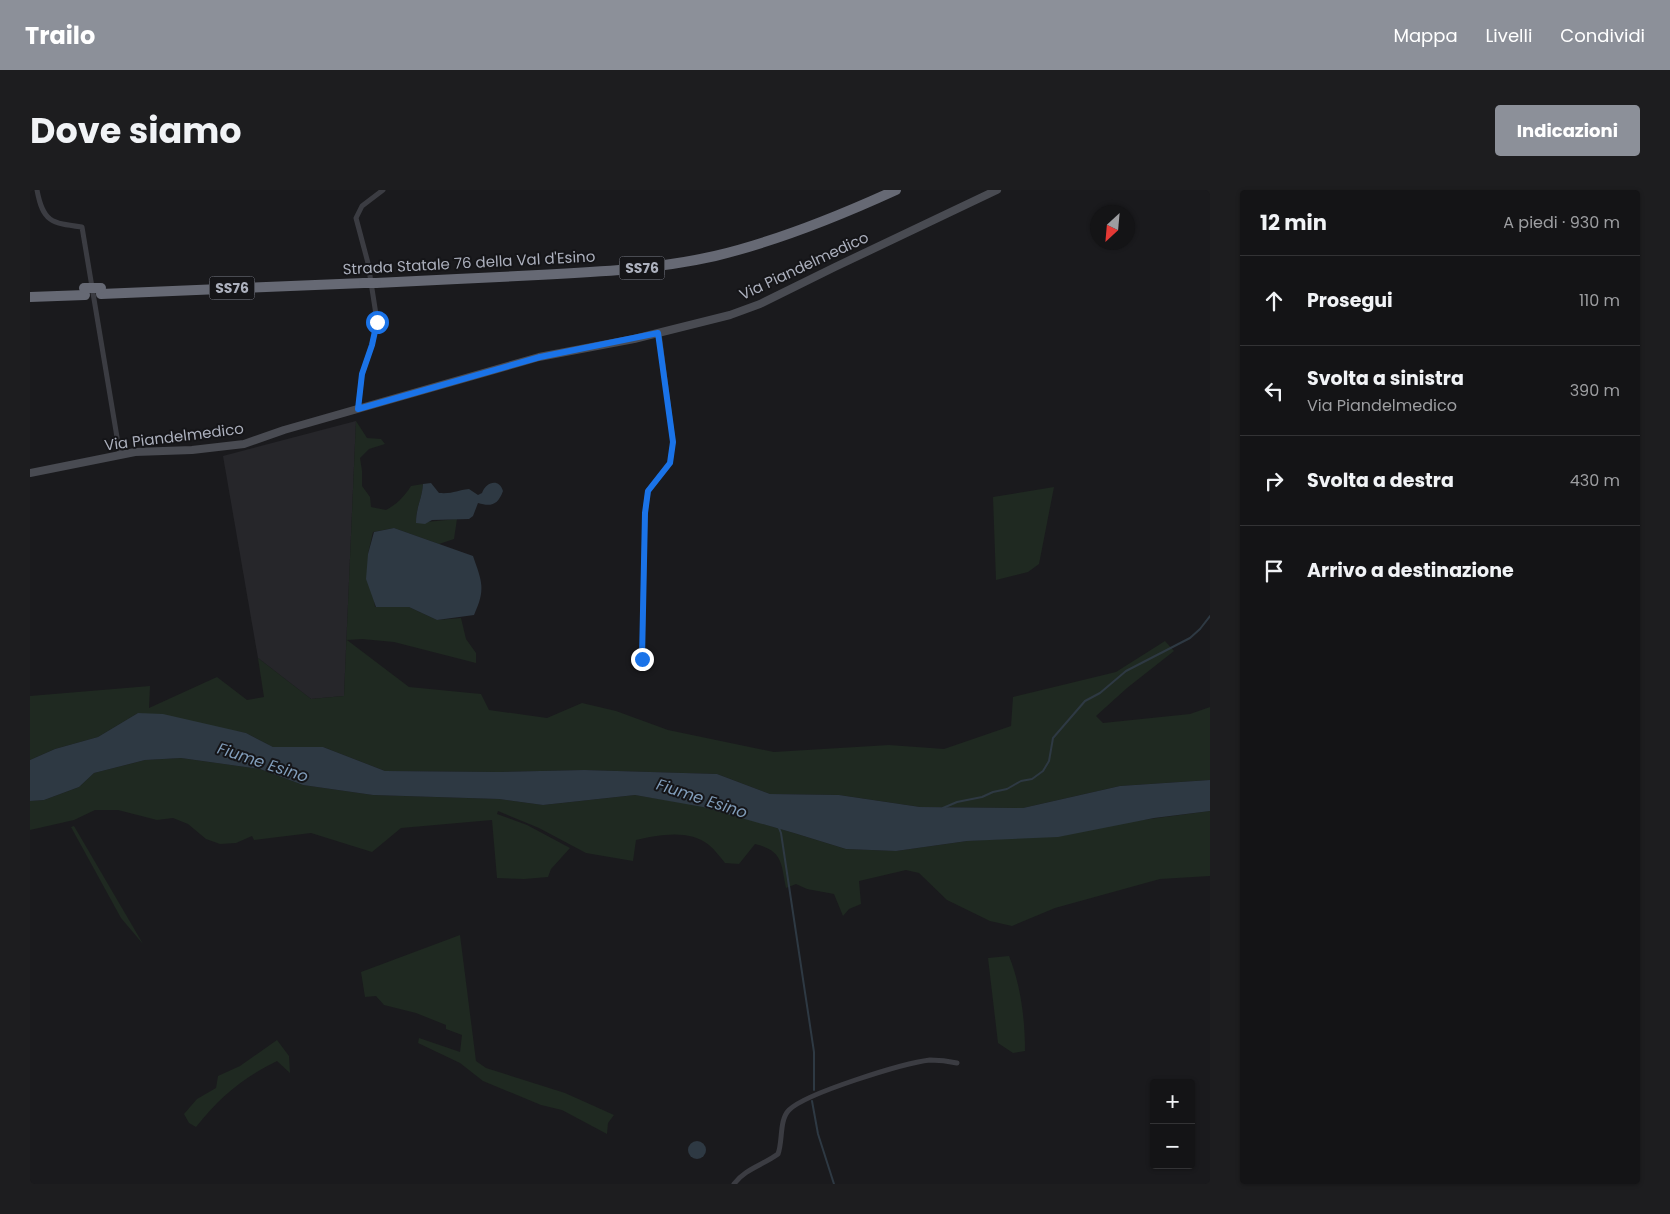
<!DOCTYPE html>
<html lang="it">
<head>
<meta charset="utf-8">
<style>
	body { margin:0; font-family:Poppins,sans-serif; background:#1d1d1f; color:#f1f3f6 }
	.controls { position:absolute; right:15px; bottom:15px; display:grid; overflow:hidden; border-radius:5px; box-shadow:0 1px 4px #0004 }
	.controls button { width:45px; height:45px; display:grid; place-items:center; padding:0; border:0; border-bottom:1px solid #333335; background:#141416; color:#f1f3f6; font:25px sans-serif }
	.compass { position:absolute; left:1060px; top:15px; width:45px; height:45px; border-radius:50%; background:#141416; box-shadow:0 1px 4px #0004; rotate:206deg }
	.stop { position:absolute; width:15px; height:15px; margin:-11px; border:4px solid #1a73e8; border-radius:50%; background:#fff }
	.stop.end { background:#1a73e8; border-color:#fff; box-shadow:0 1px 5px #0008 }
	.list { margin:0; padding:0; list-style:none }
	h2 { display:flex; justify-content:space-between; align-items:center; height:65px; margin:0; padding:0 20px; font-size:21px }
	h2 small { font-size:16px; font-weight:400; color:#9d9ea1 }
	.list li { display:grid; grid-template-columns:32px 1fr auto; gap:15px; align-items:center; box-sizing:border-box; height:90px; padding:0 20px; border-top:1px solid #333335 }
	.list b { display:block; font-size:19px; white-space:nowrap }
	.list p { margin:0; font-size:16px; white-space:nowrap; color:#9d9ea1 }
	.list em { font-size:16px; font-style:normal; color:#9d9ea1 }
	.icon { flex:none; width:28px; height:28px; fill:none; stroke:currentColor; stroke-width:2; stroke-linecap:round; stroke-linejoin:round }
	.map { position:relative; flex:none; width:1180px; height:994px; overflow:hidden; border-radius:5px }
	header { display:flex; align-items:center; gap:30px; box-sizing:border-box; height:70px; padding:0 25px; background:#8c9099; color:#fff }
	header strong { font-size:24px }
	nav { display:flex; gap:28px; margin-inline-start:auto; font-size:18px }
	.intro { display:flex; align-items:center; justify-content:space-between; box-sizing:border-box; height:120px; padding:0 30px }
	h1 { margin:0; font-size:35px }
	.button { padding:12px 22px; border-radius:5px; background:#8c9099; color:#fff; font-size:18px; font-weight:700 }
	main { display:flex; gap:30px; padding:0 30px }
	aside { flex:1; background:#141416; border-radius:5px; box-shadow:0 1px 4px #0004 }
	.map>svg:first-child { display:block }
</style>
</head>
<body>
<header>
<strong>Trailo</strong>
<nav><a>Mappa</a><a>Livelli</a><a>Condividi</a></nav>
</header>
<div class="intro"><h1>Dove siamo</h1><a class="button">Indicazioni</a></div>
<main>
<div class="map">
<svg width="1180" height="994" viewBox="0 0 1180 994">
	<rect width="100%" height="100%" fill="#1a1a1d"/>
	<path fill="#26262a" d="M326 231 314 506 281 509 228 468 193 266Z"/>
	<g fill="#1f2921">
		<path d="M326 231 337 248 351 249 355 254 339 259 330 268 332 281V296L340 307 341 317 356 320C367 314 374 307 381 296L393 294C392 309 386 317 386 333L427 329 424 349 409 354 364 338 343 342 338 364 345 417H379L407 430 431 428 436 449 446 463V473L364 452 332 449 317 450 379 497 451 504 459 520 517 528 552 513 586 521 638 540 744 562 859 555 914 559 981 536 983 507 1086 482 1135 451 1144 461 1097 498 1066 526 1073 533 1160 524 1180 517V590L1090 596 993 618 890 617 809 605 740 604 687 584 554 580 469 582 355 581 293 557H243L216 543 108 523 68 547 25 559 0 570V506L120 496 119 518 187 487 217 510 234 507 228 468 281 509 314 506Z"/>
		<path d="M1024 297 1009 374 998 382 966 390 963 307Z"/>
		<path d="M151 568 230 579 273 595 343 605 469 609 513 615 605 605 673 616 764 643 816 659 866 661 937 651 970 649 1180 621V686L1130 689 1025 718 982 736 960 731 917 710 889 683 876 680 829 691 831 714 819 719 813 726 804 704 777 699 766 694 756 698C751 673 753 661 725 654L709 674 695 673C690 667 685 660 679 655 659 639 629 645 606 650L603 671 556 663 509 638 468 621 467 624 497 635 540 658 521 679 518 687 494 689 467 688 462 630 371 638 342 662 281 643 224 650 222 646 206 653 190 654 176 649 158 634 143 628 127 630 88 620H65L44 630 0 640V611L14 610 49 597 64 583 115 570Z"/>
		<path d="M44 636 113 754 91 728 41 637Z"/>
		<path d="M430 745 446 871 456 878 535 903 584 925 578 933 577 944 532 920 511 915 453 891 430 873 388 853 389 848 430 862 432 845 416 839V835L386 823 354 815 346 806 335 807 331 782Z"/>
		<path d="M979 766C991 796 995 830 995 861L983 863 968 853 958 768Z"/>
		<path d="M247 850 259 866 260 883 247 871C211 889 191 906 166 937L159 933 154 924 167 909 186 898 188 886 210 876Z"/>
	</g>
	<g fill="#2e3943">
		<path d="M401 293 409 303C424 304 427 300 439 299L448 305 452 303C456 292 469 288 473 301 468 315 461 317 448 313L443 326 439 329 402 330 395 334 386 333C386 317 392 309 393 294Z"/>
		<path d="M364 338 443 366C452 392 456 399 444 425L407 430 379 417H346L336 389 338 364 344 342Z"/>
		<path d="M108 523 133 524 216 543 243 557H293L355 581 469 582 554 580 687 584 740 604 809 605 890 617 993 618 1090 596 1180 590V621L1124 628 1028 647 937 651 866 661 816 659 764 643 673 617 605 605 513 615 469 609 343 605 273 595 230 579 151 568 115 570 64 583 49 597 14 610 0 611V570L25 559 68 547Z"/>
		<circle cx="667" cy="960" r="9"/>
	</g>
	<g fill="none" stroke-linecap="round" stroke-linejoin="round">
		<g stroke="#2e3943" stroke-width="2">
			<path d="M913 618 927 612 952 607 963 602 977 599 991 591 1002 589 1013 581 1019 571 1023 548 1055 511 1070 503 1096 481 1160 448 1170 439 1180 426"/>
			<path d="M749 638 751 643 784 862V900"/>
			<path d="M782 911 788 944 804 994"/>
		</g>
		<g stroke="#3b3c42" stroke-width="5">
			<path d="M7 0C13 32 21 33 52 37L90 265"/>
			<path d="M328 219 332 184 342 155 347 131 338 73 326 28 332 16 353 0"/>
			<path d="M612 469 615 323 618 301 640 273 643 252 629 143"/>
			<path d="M704 994C715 979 733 975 748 964 753 951 749 930 759 920 776 903 874 873 900 870 909 870 918 871 927 873"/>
		</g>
		<path stroke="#494b52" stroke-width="8" d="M0 283 105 262 162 260 214 254 254 240 509 167 604 149 700 125 730 114 805 77 967 0"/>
		<g stroke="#666974" stroke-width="10">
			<path d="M346 93C400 90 454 88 508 85 568 82 627 79 685 66 748 51 807 27 866 0"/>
			<path d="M71 104 334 93"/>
			<path d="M0 107 55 105"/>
		</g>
		<g stroke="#666974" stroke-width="10">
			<path d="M334 93H346"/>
			<path d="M54 98H71"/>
		</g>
	</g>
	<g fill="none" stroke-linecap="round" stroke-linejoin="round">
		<path stroke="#1a73e8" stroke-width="6" d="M347 132 342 155 332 184 328 219 510 167 628 143 643 252 640 273 618 301 615 323 612 469"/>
	</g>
	<g text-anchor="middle" stroke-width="4" stroke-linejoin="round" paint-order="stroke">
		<g fill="#151518" stroke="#7f828c" stroke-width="1">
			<rect x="589.5" y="66.5" width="45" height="23" rx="4"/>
			<rect x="179.5" y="86.5" width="45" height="23" rx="4"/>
		</g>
		<g font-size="14" font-weight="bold" fill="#acb0bd">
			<text x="612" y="83">SS76</text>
			<text x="202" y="103">SS76</text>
		</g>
		<g font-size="15" fill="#acb0bd" stroke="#151518">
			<text transform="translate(439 73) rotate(-3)" y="5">Strada Statale 76 della Val d'Esino</text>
			<text transform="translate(774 76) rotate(-25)" y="5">Via Piandelmedico</text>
			<text transform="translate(144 247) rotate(-7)" y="5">Via Piandelmedico</text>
		</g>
		<g font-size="16" font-style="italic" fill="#819dba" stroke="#151518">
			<text transform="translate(233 572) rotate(18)" y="6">Fiume Esino</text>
			<text transform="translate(672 608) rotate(18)" y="6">Fiume Esino</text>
		</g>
	</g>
</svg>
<div class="controls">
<button>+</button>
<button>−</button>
</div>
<svg class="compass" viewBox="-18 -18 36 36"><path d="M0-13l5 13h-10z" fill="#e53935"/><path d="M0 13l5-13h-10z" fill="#9d9ea1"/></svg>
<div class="stop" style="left:347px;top:132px"></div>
<div class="stop end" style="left:612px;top:469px"></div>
</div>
<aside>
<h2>12 min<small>A piedi · 930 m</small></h2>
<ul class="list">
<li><svg class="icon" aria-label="ahead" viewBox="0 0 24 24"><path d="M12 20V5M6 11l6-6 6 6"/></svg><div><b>Prosegui</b></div><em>110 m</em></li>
<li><svg class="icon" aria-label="left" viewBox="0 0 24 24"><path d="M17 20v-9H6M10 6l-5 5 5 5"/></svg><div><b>Svolta a sinistra</b><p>Via Piandelmedico</p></div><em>390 m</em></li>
<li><svg class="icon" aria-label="right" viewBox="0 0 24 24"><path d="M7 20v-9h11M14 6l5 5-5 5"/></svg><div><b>Svolta a destra</b></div><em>430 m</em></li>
<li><svg class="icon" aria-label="arrive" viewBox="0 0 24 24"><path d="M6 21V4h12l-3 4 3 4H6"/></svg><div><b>Arrivo a destinazione</b></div></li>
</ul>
</aside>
</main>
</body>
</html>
